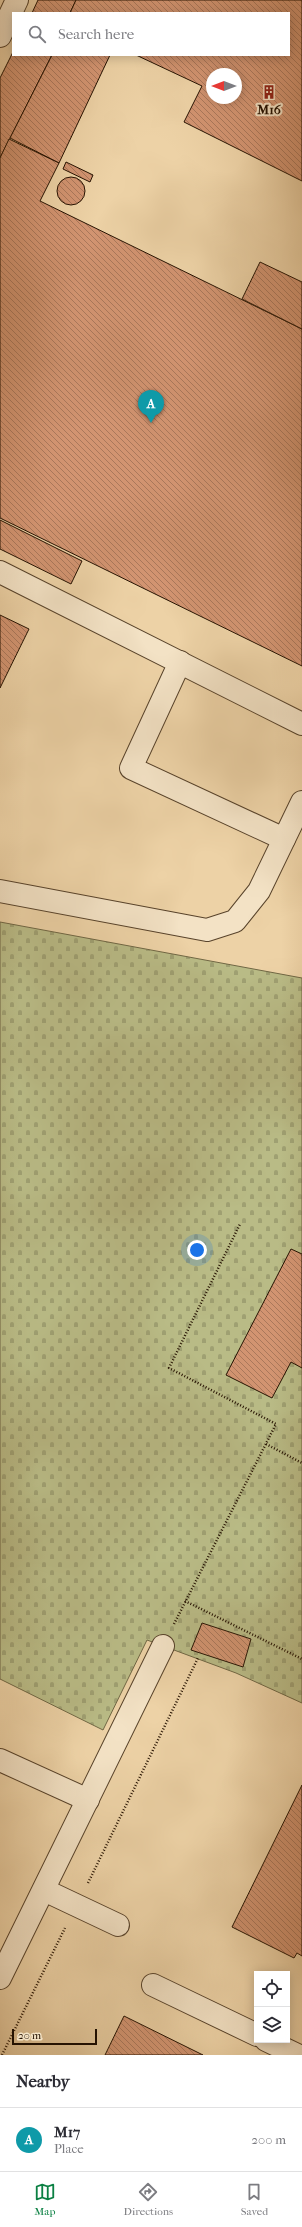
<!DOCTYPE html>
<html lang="en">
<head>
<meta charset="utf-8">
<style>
	body { margin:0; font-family:"IM FELL French Canon",serif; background:#f7f7f7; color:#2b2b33 }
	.controls { position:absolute; right:12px; bottom:12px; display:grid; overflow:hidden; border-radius:0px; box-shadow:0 2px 10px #0003 }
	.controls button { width:36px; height:36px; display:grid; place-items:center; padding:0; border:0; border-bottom:1px solid #e1e1e2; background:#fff; color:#2b2b33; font:20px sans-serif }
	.compass { position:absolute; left:206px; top:68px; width:36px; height:36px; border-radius:50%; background:#fff; box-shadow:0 2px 10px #0003; rotate:270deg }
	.scale { position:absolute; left:12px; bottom:10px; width:85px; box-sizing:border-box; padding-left:4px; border:2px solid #261302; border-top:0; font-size:11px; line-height:14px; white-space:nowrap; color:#261302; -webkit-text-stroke:3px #f3e2c5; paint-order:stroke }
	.you { position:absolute; left:197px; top:1250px; width:14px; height:14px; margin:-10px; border:3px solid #fff; border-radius:50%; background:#1a73e8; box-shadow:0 0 0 6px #1a73e833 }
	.badge { display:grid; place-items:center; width:26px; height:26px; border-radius:50%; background:#0b8043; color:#fff; font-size:13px; font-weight:700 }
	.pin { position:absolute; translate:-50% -33px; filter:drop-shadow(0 1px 2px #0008) }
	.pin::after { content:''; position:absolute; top:21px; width:14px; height:12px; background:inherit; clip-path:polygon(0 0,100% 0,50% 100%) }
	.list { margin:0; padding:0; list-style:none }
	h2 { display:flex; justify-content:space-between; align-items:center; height:52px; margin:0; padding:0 16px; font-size:17px }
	h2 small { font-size:13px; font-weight:400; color:#7c7c81 }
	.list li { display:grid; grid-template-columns:26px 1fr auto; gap:12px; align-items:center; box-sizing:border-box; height:64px; padding:0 16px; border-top:1px solid #e1e1e2 }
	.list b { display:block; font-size:15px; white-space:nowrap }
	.list p { margin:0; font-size:13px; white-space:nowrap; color:#7c7c81 }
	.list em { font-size:13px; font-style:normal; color:#7c7c81 }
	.icon { flex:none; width:22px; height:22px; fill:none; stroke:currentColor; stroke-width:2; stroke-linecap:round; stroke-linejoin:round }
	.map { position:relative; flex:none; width:302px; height:2055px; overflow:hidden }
	.search { position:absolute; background:#fff; box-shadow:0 2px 10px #0003; left:12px; right:12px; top:12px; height:44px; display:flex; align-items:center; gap:10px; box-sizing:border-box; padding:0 14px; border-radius:0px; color:#7c7c81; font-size:15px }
	.sheet { height:116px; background:#fff }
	nav { display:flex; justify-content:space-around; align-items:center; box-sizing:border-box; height:56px; border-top:1px solid #e1e1e2; background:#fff; font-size:11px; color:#7c7c81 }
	nav a { display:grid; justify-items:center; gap:2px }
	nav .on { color:#0b8043 }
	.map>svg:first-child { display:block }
</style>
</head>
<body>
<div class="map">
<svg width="302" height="2055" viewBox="0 0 302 2055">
	<defs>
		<pattern id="cemetery-stones" width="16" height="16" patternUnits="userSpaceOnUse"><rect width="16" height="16" fill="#b9bb86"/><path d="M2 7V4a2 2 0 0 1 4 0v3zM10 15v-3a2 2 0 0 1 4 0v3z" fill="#9fa072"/></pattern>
		<pattern id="building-back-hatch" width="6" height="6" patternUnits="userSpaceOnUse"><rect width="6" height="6" fill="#d29471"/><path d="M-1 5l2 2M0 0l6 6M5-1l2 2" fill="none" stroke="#aa785b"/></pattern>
	</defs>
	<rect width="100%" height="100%" fill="#edd2a6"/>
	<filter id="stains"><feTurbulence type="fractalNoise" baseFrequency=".005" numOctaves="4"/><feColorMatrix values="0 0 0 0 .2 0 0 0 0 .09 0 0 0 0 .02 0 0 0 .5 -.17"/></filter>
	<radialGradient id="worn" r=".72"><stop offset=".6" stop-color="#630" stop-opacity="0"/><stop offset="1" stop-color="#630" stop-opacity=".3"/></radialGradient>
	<path fill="url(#cemetery-stones)" stroke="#706744" d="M0 922 302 978V1703L236 1673 147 1640 103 1730 0 1679Z"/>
	<g fill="url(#building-back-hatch)" stroke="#261302" fill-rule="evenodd">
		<path d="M38 0H76L70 13H32Z"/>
		<path d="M76 0H302V181L184 122 202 86 136 55H289V13H70ZM212 74H236V98H212Z"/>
		<path d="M13 52V55H52L0 158V78Z"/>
		<path d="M52 55H110L59 163 10 138Z"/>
		<path d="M9 139 59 163 40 201 302 329V666L0 518V158Z"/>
		<path d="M66 162 93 175 90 182 63 169Z"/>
		<circle cx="71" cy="191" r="14"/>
		<path d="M260 262 302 282V329L242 299Z"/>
		<path d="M0 520 82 561 71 584 0 549Z"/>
		<path d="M0 615 29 629 0 688Z"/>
		<path d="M291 1249 302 1254V1368L291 1362 272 1398 226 1375Z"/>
		<path d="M202 1623 251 1639 243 1667 191 1650Z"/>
		<path d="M302 1785V1956L297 1953 294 1958 232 1927Z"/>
		<path d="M124 2016 203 2055H105Z"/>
	</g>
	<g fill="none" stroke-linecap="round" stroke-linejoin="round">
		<defs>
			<g id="minor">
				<path d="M0 36 17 0"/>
				<path d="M0 572 302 724"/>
				<path d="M180 662 131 768 284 839"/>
				<path d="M0 891 207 930 235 921 259 891 302 802"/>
				<path d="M0 1760 88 1800"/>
				<path d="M44 1890 118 1925"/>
				<path d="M0 1978 163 1646"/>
				<path d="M153 1985 257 2035"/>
				<path d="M266 2040 297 2055"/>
			</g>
		</defs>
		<use href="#minor" stroke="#58432b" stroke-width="24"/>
		<g stroke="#261302" stroke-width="2.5" stroke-dasharray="1 2" stroke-linecap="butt">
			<path d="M266 1444 302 1463"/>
			<path d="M185 1601 302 1659"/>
			<path d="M174 1624 276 1424 169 1368 240 1224"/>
			<path d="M88 1883 198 1658"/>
			<path d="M2 2055 65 1928"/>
		</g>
		<use href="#minor" stroke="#f3e2c5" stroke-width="22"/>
	</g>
	<defs>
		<symbol id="building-bare" viewBox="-9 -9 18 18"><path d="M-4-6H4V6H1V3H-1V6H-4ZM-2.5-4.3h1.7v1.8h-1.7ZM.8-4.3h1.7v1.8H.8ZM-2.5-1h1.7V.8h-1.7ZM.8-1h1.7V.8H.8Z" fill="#8f2418" stroke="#f3e2c5" stroke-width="2.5" paint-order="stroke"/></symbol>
	</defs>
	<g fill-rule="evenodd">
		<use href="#building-bare" x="259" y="82" width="20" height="20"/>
	</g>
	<g text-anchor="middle" stroke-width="4" stroke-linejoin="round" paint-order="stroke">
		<g font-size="13" font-weight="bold" fill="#261302" stroke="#f3e2c5">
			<text x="269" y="114">M16</text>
		</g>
	</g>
	<rect width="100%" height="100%" filter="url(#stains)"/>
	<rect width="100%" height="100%" fill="url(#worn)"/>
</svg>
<div class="controls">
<button><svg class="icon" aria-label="locate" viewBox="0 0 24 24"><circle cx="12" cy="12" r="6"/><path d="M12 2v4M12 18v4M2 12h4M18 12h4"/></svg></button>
<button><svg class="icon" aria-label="layers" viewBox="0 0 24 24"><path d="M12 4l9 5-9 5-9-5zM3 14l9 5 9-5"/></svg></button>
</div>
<svg class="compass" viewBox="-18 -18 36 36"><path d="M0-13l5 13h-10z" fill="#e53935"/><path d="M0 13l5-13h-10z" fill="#7c7c81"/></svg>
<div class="scale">20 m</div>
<div class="you"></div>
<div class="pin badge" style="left:151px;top:423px;background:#0f9aa8">A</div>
<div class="search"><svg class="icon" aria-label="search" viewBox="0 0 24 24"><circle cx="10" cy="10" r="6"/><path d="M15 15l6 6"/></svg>Search here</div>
</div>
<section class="sheet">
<h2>Nearby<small></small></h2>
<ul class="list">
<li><span class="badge" style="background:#0f9aa8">A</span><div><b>M17</b><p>Place</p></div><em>200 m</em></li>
</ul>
</section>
<nav>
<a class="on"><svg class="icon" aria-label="map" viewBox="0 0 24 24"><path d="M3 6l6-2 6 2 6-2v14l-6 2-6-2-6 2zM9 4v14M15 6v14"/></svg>Map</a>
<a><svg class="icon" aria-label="directions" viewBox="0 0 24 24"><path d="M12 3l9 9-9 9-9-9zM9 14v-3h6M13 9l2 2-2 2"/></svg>Directions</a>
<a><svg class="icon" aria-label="saved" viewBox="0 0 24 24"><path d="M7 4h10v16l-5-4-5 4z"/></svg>Saved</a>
</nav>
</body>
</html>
